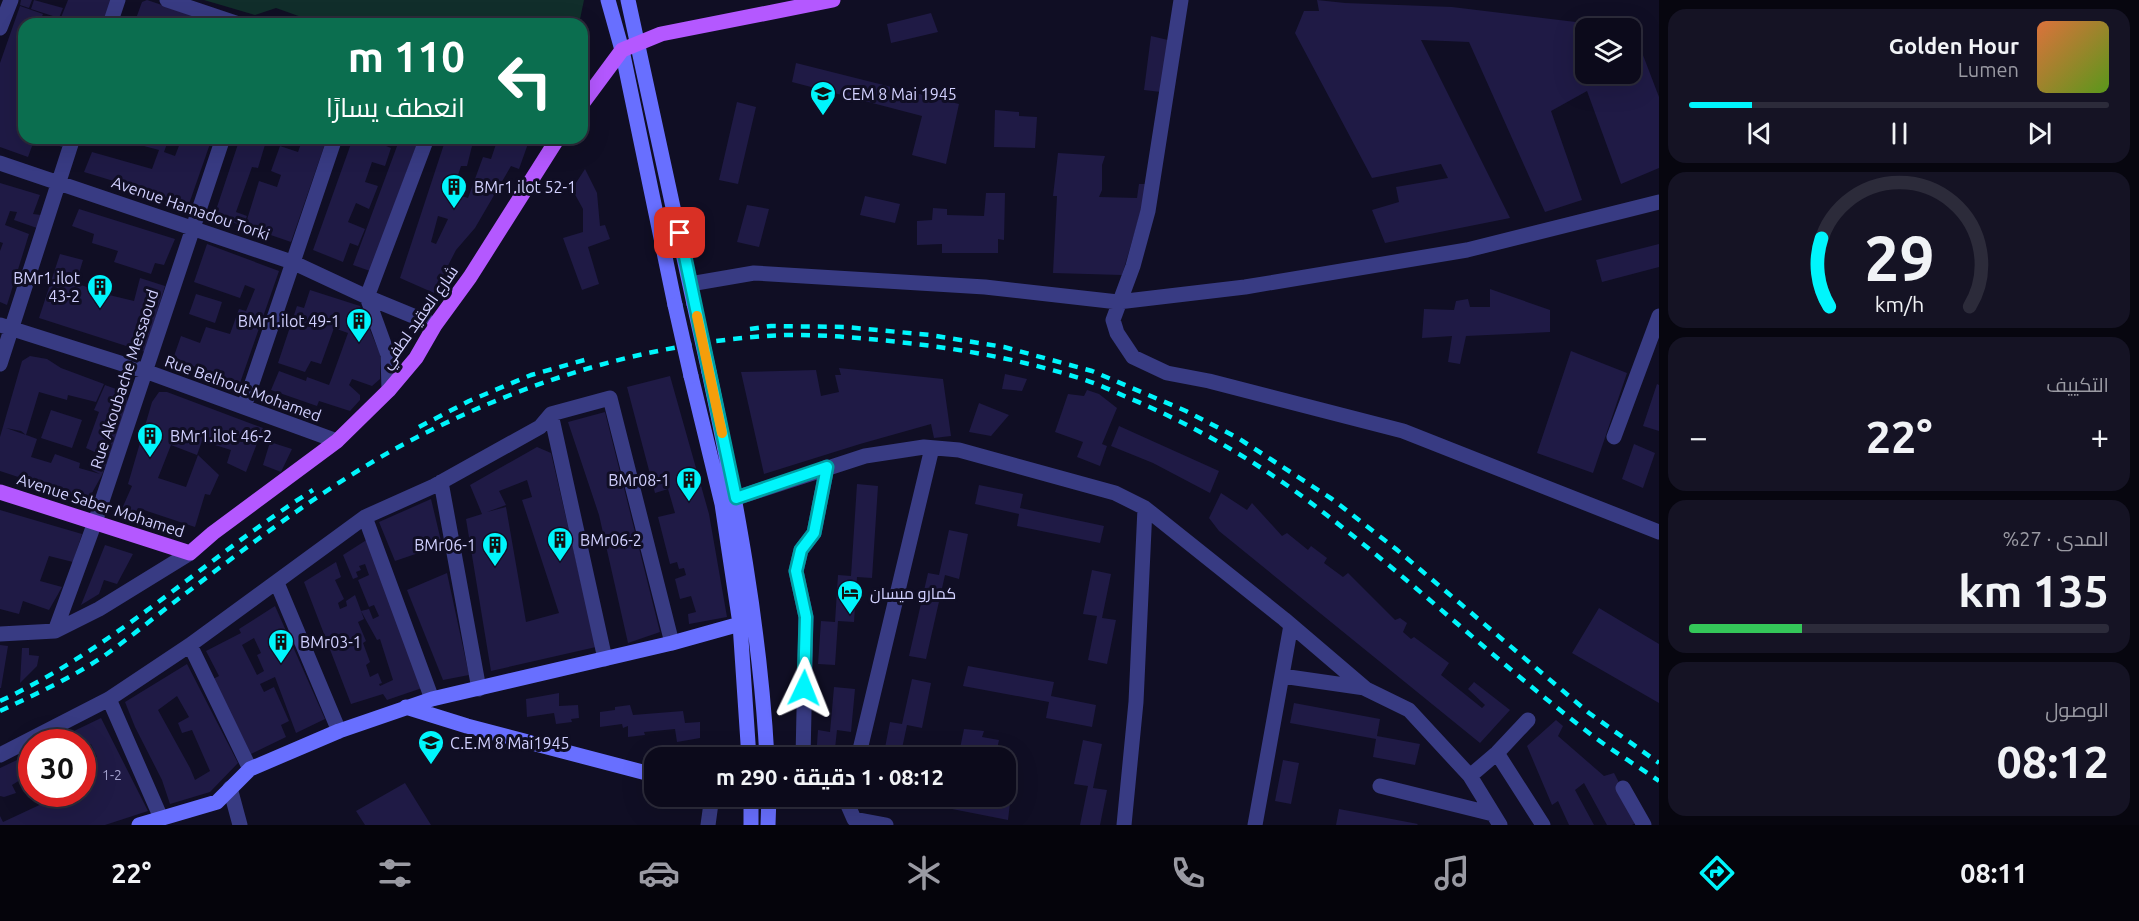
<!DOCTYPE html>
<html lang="ar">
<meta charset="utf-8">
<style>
:root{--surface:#0c0a1b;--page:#151324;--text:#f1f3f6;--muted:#9a9aa3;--line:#2c2b3a;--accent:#00f5fc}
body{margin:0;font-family:Ubuntu,Cairo,sans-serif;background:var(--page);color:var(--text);direction:rtl;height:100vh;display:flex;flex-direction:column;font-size:22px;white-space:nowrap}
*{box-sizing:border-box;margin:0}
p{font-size:20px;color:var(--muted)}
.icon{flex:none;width:33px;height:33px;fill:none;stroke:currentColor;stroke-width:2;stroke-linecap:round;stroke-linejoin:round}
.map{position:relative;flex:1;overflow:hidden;direction:ltr}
.details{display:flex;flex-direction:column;gap:9px;padding:9px;background:#07060f;width:480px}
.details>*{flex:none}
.banner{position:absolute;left:18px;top:18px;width:570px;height:126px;border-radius:18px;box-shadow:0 6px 24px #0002,0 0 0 2px var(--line);direction:rtl;background:#0b6e4f;color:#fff;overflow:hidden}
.tools{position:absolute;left:1575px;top:18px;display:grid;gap:12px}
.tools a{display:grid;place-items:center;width:66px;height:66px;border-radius:12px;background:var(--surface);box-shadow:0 6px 24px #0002,0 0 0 2px var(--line);font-size:30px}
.speed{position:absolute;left:18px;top:729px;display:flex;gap:12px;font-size:30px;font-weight:700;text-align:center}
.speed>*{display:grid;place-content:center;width:78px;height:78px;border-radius:50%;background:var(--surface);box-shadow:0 6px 24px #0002,0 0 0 2px var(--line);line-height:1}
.speed .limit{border:9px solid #d22;background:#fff;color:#111}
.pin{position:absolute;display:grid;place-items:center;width:51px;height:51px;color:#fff;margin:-26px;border-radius:12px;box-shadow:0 3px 9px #0006}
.me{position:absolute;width:66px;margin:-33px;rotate:2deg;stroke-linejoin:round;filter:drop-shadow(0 0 4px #0008)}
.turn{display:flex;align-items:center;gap:21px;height:126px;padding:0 24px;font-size:27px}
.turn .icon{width:78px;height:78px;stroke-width:2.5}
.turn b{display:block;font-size:42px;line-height:51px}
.big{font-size:45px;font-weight:700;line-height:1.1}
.details .widget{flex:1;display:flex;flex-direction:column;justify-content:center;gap:9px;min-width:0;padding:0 21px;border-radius:18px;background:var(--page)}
.details .dial{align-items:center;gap:0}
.dial svg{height:156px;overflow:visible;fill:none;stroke:var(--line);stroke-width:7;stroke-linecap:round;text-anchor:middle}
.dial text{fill:var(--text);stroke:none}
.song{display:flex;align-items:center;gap:18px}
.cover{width:72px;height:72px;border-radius:9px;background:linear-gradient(135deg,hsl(20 70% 55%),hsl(90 70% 35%))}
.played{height:6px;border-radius:3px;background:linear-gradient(90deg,var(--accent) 15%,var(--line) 15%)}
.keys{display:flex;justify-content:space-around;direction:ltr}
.heat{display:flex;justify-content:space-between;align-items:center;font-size:33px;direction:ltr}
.charge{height:9px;border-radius:4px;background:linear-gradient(90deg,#34c759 27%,var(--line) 0)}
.trip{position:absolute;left:644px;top:747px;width:372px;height:60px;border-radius:18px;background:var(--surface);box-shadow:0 6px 24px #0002,0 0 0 2px var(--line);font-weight:700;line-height:60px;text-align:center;direction:rtl}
.dock{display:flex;height:96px;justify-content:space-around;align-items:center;background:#05040b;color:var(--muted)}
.dock .icon{width:42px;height:42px}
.dock .current{color:var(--accent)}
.dock b{font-size:27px;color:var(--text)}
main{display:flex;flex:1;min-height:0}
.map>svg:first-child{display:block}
.green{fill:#112e2b}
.building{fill:#1f1a45;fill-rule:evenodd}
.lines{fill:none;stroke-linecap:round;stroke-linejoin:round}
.street{stroke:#383b83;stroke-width:15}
.secondary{stroke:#686fff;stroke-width:15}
.primary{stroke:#b458ff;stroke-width:15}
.rail{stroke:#00f5fc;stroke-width:4.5;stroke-dasharray:9 8;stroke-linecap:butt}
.secondary-bridge{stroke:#686fff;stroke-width:15}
.route-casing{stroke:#009fa4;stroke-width:15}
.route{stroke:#00f5fc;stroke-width:10}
.slow{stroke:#f59e0b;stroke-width:10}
.labels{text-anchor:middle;stroke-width:6;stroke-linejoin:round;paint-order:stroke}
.number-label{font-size:14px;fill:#a5a3d0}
.poi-label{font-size:16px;fill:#d2d1ff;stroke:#100e24;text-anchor:start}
.street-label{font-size:16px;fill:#d2d1ff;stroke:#100e24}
</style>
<main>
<section class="details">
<div class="widget">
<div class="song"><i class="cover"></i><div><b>Golden Hour</b><p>Lumen</p></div></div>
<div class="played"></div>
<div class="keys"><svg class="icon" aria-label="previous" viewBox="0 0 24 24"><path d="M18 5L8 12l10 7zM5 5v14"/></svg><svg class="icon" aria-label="pause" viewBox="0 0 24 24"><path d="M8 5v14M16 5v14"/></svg><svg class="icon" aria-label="next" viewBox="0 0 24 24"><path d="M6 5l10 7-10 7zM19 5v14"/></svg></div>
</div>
<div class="widget dial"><svg viewBox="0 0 100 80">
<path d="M14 69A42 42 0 1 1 86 69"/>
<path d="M14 69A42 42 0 0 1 10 34" stroke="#00f5fc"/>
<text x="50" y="56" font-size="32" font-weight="700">29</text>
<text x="50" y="72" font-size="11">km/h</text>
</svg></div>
<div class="widget"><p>التكييف</p>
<div class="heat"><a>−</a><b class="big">22°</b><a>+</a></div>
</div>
<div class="widget"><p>المدى · 27%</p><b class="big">135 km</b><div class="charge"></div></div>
<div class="widget"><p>الوصول</p><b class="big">08:12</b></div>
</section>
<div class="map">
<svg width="1659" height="825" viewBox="0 0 1659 825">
<rect width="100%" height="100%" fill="#100e24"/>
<path class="green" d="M204 0H584L579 24H321L276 8 255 15Z"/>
<path class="building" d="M21 0H32L29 8 20 5Z
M34 0 63 8 59 18 31 9Z
M68 0H111L103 24H72L60 20Z
M147 0 210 21 209 24H134L142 2Z
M1317 0 1345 3 1452 7 1617 27 1586 28V74H1630V29H1633L1659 97V168L1621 184 1587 91 1551 111 1582 200 1545 212 1469 42 1421 40 1510 218 1385 243 1372 210 1399 202 1396 187 1448 178 1441 164 1372 178 1295 33 1304 11H1319Z
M20 6 43 14 39 24H24V67L21 75 24 77V138H35L28 157 0 147V63Z
M931 13 938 32 891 43 887 24Z
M1151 36 1168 40 1161 92 1144 90Z
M796 63 959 104 946 164 912 155 922 116 792 82Z
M737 102 756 107 738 184 719 180Z
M995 110 1019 112V116L1037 117 1035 148 994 147Z
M38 138H65L62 147Z
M147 138H169L164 152 175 156 182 138H212L189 204 84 172 92 152 152 169 159 150 144 146Z
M240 138H267L258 168 252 167 236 212 247 216 243 226 214 216Z
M303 138H327L291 242 245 226 259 181 277 187 281 175 271 171 280 146 298 152Z
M353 138H381L379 143 391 148 385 166 372 162 365 182 378 186 369 209 356 203 348 222 365 229 358 246 350 243 343 262 313 250Z
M400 138H419L370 271 353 265Z
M446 138H474L467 166H461L452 193 468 198 483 157 491 159 498 138H530L519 169 511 166 475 228 456 250 434 293 400 278ZM438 216 448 219 436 244 431 242Z
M1058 153 1105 156 1102 165V190L1099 197 1137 198 1139 184H1149L1122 275 1053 273 1057 196H1053Z
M585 169 597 193 600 226 605 225 610 239 588 247 599 284 582 290 563 238 583 232V209L572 189Z
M0 183 40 195 33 214 41 215 37 228 14 220 17 212 10 211 5 225 29 234 7 305 0 302V251L3 243 0 242Z
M986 193H1005L1004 240 998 239V253H942V244L917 245V221L932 220 933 208 947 209V215L984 216Z
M865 196 900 204 895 223 860 215Z
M747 205 769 209 759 247 737 242Z
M79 209 175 239 164 265 155 263 151 274 114 262 118 251 92 243 94 234 72 226Z
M207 244 279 271 240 383 173 359 181 336 200 343 206 327 230 334 239 309 246 311 255 289 245 285 240 298 194 282Z
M1659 244V267L1602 282 1596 260Z
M60 254 83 260 76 283 105 294 134 301 140 278 165 286 145 352 39 318Z
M1490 289 1550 310V332L1466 336 1460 364 1448 362 1452 336 1422 338 1424 309 1454 310 1456 301 1468 299 1470 307H1490Z
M310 290 360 306 380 354V379L372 386 352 379 349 385 360 395V400L350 411 319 401 317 406 271 390 279 371 306 381 307 377 329 385 331 380 348 333 334 328 321 364 311 361 305 372 278 363 297 306 304 308Z
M196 294 222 302 215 323 189 314Z
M1571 351 1627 373 1593 473 1537 453Z
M30 356 47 359 61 368 104 384 96 402 68 395 67 400 39 392 26 435 21 431 6 428 29 436 37 439 31 457 51 463 55 454 80 463 79 468 100 474 92 470 99 454 86 448 99 412 94 410 105 385 124 392 127 398 128 407 102 475 88 500 0 471V437L22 361Z
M839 368 943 379 951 436 934 438 931 424 860 444 764 474 741 372 816 370 821 396 839 392 835 375H841Z
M1005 374 1027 379 1022 391 1002 389Z
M670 376 709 514 727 617 689 624 688 614 696 612 691 596 680 599 675 579 686 575 684 568 679 569 677 562 670 564 658 517 675 513 668 489 655 493 627 387Z
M1657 384 1659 385V431L1643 426Z
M1087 390 1099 394 1117 408 1102 444 1107 446 1100 466 1077 457 1083 442 1055 432 1068 394 1084 396Z
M159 392H167L263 428 246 472 227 463 231 450 202 441 197 455 171 445 158 478 186 487 198 455 219 475 210 495 205 494 195 527 138 508 134 515 121 511 132 486 128 484 152 402Z
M979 403 1009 415 991 436 969 432Z
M51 410 82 420 72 448 41 438Z
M605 412 660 632 628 643 599 515 568 422Z
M1119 426 1219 471 1210 493 1153 463 1111 446Z
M270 442 292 449 281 472 263 465Z
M1634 444 1655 453 1643 488 1622 479Z
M537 447 551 453 596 647 491 671 466 519 482 514 470 485ZM527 480 532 497 522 500 559 613 526 622 506 507 487 512 506 505 499 491Z
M857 484 878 486 872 578 857 577 854 622 838 621 835 665 818 664 821 621 835 622 838 575 851 576Z
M979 485 1023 494 1020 508 1104 526 1100 543 1017 526 1019 514 975 504Z
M1221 493 1247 510 1252 503 1282 536 1287 533 1308 550 1311 546 1327 558 1324 563 1343 577 1348 573 1395 620 1400 618 1407 623 1403 632 1411 639 1414 637 1449 663 1441 675 1482 708 1485 705 1468 689 1474 682 1510 710 1480 743 1219 531 1209 518Z
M431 499 442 545 395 561 379 522Z
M0 510 82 534 73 562 49 556 40 581 62 587 49 610 23 601 19 614 0 609Z
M949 530 968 534 959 579 945 575 926 659 909 656 928 573 939 575Z
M368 539 425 687 387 700 383 694 351 704 304 582 336 562 341 577 335 580 344 599 338 603 340 609 347 606 346 601 355 595 364 619 358 622 366 641 363 643 370 662 366 665 370 677 378 673 382 683 379 684 380 686 393 680 380 639 377 640 361 611 369 609 373 619 379 616 374 605 369 607 358 580 369 575 365 564 359 566 361 570 356 572 358 577 353 579 343 555Z
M105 545 133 554 117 584 104 580 99 594 81 605Z
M1092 570 1111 574 1102 618 1116 620 1107 664 1088 660 1097 616 1083 614Z
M447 573 469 675 443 680 407 590Z
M275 606 325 719 296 733 275 677 260 684 264 692 274 687 289 721 281 725 286 737 251 754 213 679 219 676 206 651 241 633 239 629ZM254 638 261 653 257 655 264 671 257 675 242 645Z
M1599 608 1659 644V703L1572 653Z
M0 645 8 646 1 688H0Z
M22 648H29V655L39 656 37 666 20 683Z
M187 664 238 763 210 792 170 804 162 780 135 727 125 702ZM177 696 189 717 178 723 182 733 192 730 210 771 195 780 190 768 158 710Z
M968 666 1054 682 1051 696 1096 705 1092 727 1046 718 1049 702 963 686Z
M912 679 931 683 922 728 907 725 900 758H883L890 722 902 724Z
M834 687 855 689 851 732 837 730 834 758H816L818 730 830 732Z
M559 693V706L578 705 579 718 571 719 572 722 556 724 554 713 527 717 526 699Z
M1294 703 1380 719 1377 736 1420 744 1415 765 1373 757 1376 739 1290 723Z
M630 705 633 715 683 711 685 723 700 722V738L677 742 675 729 644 732 645 735 628 737V726L623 728 622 724 600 727V712L615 710V707Z
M101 718 148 811 105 825H0V816L3 822 63 794H82V785L96 778 88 762 97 757 91 744 82 747V742H51Z
M1556 720 1563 726 1558 736 1604 776 1614 773 1639 821 1632 825H1607L1584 783 1575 790 1594 825H1569L1558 801 1552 805 1527 746Z
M964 729 984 731 982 737 999 740 995 758H958Z
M1083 740 1102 744 1093 788 1107 790 1100 825H1080L1088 786 1074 784Z
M32 753V789L25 777 12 785 16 793 4 797 0 796V768Z
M1283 760 1299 763 1291 804 1275 801Z
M405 783 431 825H365L356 811Z
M874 796H892L889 808 872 805Z
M949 796H988V799L1010 803 1008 820 947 808Z
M1339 809 1418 824 1417 825H1336Z"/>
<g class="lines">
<path class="street" d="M167 0 239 24
M1181 0 1148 211 1133 266 1113 320 1117 333 1133 357 1167 373 1209 381 1403 431 1659 532
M110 24 118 0
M0 28 11 0
M0 163 292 262 367 297 435 325
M690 284 754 273 985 287 1118 302 1245 287 1467 250 1659 202
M0 325 145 371 337 441
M0 364 73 138
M389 390 388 355 367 297 427 138
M244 407 335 138
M551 414 605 659
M1614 437 1659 316
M441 482 479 689
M723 504 736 498 865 456 924 447 959 450 1115 493 1145 508 1284 619 1366 689 1409 710 1470 776 1500 825
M365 517 432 699
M277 583 339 731
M55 631 95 522 223 138
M0 634 55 631 99 609 190 553
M190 645 250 769
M1282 676 1365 688
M109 699 161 818
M1497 753 1543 825
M0 755 109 699 190 645 365 517 434 486 540 427 551 414 610 398 672 643
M803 758 806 617 796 571 801 550 814 533 827 467
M858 758 932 448
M1470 776 1497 753 1528 720
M1380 786 1493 814
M230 788 240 825
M1623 788 1644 825
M828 796 847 803
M849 796 847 803 854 819 886 825
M708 825 712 796
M1124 825 1136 702 1145 508
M1255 825 1291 625"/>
<path class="secondary" d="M608 0 622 50 675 305
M628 0 694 304
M709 372C736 500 760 626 767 758
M691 376 722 504 740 624 749 758
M406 707 467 726 654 775
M139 825 217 802 250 769 339 731 432 699 672 643 740 624
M751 825V796
M768 825 769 796"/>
<path class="primary" d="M582 104 622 50 661 34 833 0
M0 492 190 553 213 533 337 441 389 390 416 358 435 325 470 277 558 138"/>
<path class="rail" d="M750 329 771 326 846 327 930 335 1004 347 1092 371 1186 411 1238 438 1332 499 1396 549 1589 713 1659 763
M419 427 469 401 531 375 588 359
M0 701C115 648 207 557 313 490
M0 711C34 695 69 679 101 658 127 640 152 619 177 600 248 546 326 486 404 444 517 384 639 345 766 336 807 333 849 337 890 341 956 348 1022 359 1085 380 1100 385 1115 392 1129 398 1188 423 1242 453 1295 491 1397 566 1488 655 1589 733 1611 750 1636 765 1659 781"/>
<path class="secondary-bridge" d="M694 304 709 372
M675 305 691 376"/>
</g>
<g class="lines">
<defs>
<path id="route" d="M680 233 736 498 827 467 814 533 801 550 796 571 806 617 804 688"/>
</defs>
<use href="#route" class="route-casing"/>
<use href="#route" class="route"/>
<path class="slow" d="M697 316 722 433"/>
</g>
<defs>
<symbol id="school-pin" viewBox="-11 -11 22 30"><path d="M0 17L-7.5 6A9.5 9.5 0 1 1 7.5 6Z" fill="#00f5fc" stroke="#100e24"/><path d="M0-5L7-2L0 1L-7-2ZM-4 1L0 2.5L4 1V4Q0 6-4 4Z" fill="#111"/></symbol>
<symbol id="building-pin" viewBox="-11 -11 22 30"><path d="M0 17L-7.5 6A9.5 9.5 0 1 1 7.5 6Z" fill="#00f5fc" stroke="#100e24"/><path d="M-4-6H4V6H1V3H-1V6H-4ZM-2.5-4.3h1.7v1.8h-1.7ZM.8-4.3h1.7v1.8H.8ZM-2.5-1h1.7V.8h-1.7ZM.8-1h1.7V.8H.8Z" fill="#111"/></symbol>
<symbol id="hotel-pin" viewBox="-11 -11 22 30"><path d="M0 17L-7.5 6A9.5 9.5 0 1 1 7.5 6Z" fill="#00f5fc" stroke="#100e24"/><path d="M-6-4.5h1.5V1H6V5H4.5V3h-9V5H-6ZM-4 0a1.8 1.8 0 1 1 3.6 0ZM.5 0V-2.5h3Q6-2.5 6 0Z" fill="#111"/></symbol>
</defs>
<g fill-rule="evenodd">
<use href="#school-pin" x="808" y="79" width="30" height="40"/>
<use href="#building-pin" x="439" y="172" width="30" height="40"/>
<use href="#building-pin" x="85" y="272" width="30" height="40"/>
<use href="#building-pin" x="344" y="306" width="30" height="40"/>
<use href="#building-pin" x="135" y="421" width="30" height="40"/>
<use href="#building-pin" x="674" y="465" width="30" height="40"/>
<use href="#building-pin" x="545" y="525" width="30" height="40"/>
<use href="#building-pin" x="480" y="530" width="30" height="40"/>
<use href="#hotel-pin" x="835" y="578" width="30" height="40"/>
<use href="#building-pin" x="266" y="627" width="30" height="40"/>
<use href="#school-pin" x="416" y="728" width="30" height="40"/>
</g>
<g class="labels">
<g class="number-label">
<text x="112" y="780">1-2</text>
</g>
<g class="poi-label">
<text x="842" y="100">CEM 8 Mai 1945</text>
<text x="474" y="193">BMr1.ilot 52-1</text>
<text x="80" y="284" text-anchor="end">BMr1.ilot<tspan x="80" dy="18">43-2</tspan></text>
<text x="340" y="327" text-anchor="end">BMr1.ilot 49-1</text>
<text x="170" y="442">BMr1.ilot 46-2</text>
<text x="670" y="486" text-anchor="end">BMr08-1</text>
<text x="580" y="546">BMr06-2</text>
<text x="476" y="551" text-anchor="end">BMr06-1</text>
<text x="870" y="599">كمارو ميسان</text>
<text x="300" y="648">BMr03-1</text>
<text x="450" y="749">C.E.M 8 Mai1945</text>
</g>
<g class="street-label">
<text transform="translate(191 208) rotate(19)" y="6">Avenue Hamadou Torki</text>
<text transform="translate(419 317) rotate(-55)" y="6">شارع العقيد لطفي</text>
<text transform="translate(124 379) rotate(-72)" y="6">Rue Akoubache Messaoud</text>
<text transform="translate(243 388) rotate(20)" y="6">Rue Belhout Mohamed</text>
<text transform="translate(101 505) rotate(18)" y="6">Avenue Saber Mohamed</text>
</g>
</g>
</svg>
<div class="tools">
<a><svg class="icon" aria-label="layers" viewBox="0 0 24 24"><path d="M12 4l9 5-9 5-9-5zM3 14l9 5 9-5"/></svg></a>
</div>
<div class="speed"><div class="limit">30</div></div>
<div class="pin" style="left:680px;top:233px;background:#d93025"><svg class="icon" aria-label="arrive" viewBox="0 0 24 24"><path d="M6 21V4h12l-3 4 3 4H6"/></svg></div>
<svg class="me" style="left:804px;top:688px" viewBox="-20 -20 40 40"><path d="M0-17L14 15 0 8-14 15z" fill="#00f5fc" stroke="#fff" stroke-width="4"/></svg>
<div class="trip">08:12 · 1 دقيقة · 290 m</div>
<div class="banner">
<div class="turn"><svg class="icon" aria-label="left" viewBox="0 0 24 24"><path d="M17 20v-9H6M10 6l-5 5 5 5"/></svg><div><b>110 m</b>انعطف يسارًا</div></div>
</div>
</div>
</main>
<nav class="dock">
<b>08:11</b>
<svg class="icon current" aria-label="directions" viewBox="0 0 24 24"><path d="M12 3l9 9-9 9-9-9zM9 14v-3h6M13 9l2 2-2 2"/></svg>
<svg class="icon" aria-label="music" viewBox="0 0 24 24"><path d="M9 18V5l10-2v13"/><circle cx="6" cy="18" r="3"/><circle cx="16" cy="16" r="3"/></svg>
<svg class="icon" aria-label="phone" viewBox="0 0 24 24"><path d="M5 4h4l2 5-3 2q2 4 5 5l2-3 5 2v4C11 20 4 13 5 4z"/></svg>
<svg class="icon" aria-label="climate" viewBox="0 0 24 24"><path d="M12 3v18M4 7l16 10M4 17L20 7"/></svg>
<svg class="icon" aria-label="car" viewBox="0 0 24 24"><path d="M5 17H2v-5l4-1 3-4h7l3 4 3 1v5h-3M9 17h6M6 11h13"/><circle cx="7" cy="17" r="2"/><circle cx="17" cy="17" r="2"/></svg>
<svg class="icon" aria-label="filters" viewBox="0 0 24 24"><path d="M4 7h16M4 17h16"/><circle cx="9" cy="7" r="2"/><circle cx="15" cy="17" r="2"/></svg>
<b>22°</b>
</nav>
